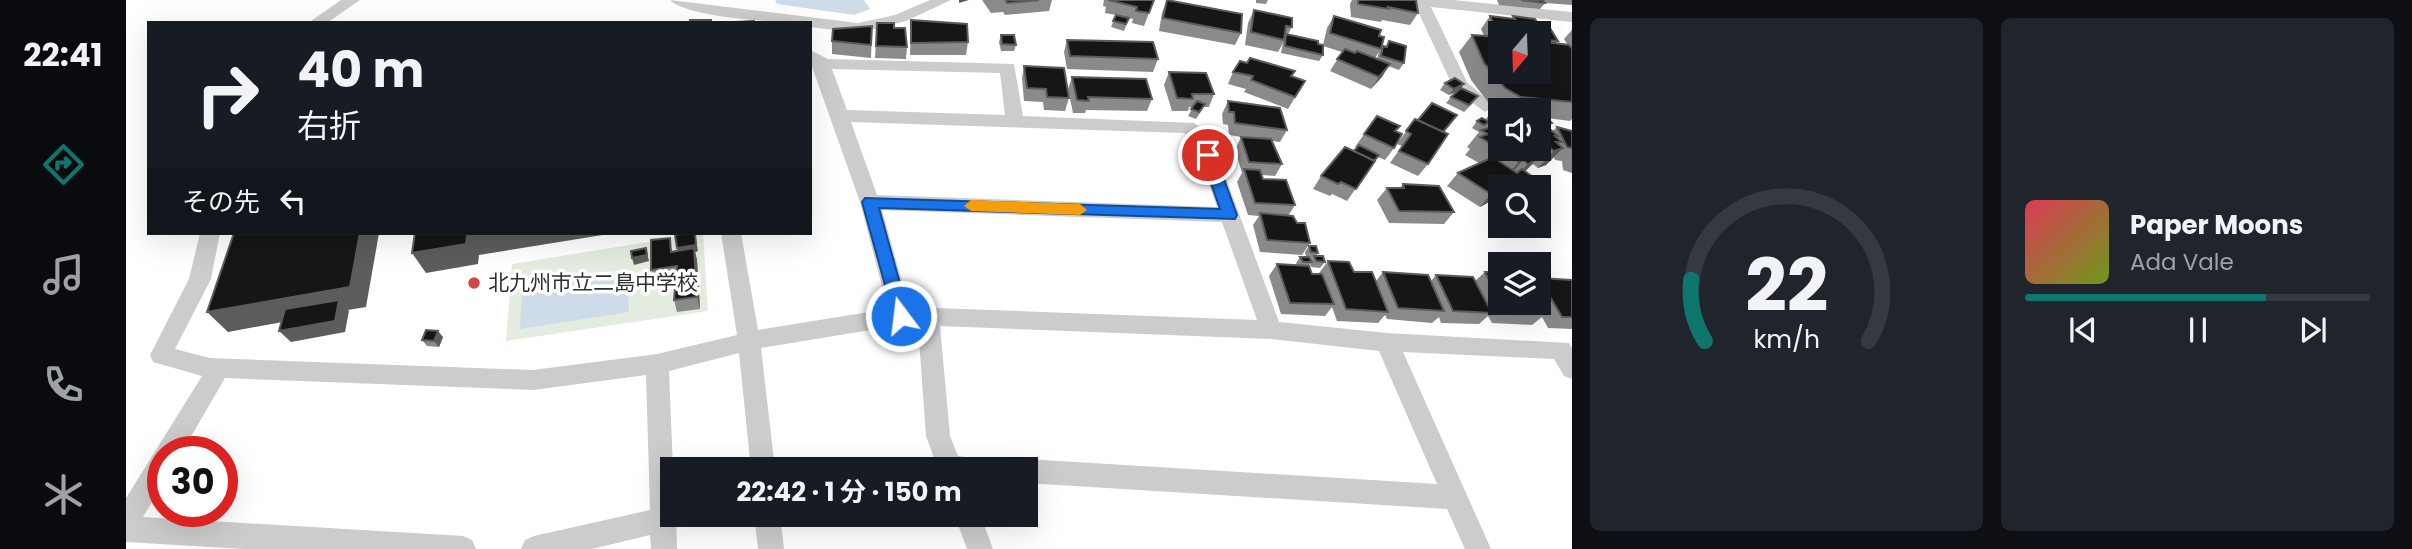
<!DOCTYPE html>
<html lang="ja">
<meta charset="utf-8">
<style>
:root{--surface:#171b24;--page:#20242c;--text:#f1f3f6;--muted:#9ea1a6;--line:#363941;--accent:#0f766e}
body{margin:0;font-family:Poppins,"Noto Sans JP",sans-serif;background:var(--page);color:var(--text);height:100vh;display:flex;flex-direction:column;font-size:26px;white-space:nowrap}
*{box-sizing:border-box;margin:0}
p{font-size:23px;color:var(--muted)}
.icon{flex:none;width:38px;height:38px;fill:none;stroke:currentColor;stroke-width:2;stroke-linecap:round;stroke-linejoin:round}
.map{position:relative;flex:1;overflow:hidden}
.panel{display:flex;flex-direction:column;gap:18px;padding:18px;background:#0d0f14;width:840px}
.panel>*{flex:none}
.top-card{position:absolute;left:21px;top:21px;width:665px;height:214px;border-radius:0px;box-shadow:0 7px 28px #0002;background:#171b24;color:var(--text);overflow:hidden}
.needle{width:46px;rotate:199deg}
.controls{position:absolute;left:1362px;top:21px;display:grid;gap:14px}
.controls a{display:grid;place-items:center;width:63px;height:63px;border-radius:0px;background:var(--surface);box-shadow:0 7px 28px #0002;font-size:35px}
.speed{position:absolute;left:21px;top:436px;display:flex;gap:14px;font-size:35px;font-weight:700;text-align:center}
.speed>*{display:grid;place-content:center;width:91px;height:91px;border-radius:50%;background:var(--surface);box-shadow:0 7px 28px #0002;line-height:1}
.speed .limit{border:10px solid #d22;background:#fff;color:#111}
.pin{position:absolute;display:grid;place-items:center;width:60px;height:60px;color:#fff;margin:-30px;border:4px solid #fff;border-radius:50%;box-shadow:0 2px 7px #0007}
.me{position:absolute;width:77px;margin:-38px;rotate:345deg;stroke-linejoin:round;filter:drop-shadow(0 0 5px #0008)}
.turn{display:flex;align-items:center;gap:24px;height:147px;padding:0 35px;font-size:32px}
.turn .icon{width:91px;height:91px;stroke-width:2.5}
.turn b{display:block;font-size:49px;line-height:60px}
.then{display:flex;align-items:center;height:66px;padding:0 35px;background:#0003;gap:14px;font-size:26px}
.panel .card{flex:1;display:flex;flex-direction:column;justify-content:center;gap:10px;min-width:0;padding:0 24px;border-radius:10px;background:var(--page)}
.panel .dial{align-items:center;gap:0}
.dial svg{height:182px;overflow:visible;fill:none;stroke:var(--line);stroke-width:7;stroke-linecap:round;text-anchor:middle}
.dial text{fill:var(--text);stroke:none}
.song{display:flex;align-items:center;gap:21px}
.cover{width:84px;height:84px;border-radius:10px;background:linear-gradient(135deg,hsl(350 70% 55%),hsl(80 70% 35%))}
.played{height:7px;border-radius:4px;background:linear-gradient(90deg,var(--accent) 70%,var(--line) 70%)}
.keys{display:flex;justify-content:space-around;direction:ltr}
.panel .tiles{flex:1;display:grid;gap:18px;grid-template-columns:repeat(2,1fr)}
.trip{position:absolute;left:534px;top:457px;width:378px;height:70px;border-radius:0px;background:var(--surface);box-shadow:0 7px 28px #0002;font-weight:700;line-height:70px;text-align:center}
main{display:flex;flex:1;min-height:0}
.menu{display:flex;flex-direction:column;width:126px;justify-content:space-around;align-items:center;background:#090b0e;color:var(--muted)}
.menu .icon{width:49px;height:49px}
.menu .selected{color:var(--accent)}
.menu b{font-size:32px;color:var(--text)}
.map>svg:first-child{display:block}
.green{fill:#e4ebdf}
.water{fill:#cddce8}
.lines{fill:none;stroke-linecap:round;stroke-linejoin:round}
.street{fill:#ccc;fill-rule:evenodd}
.wall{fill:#8a8a8a;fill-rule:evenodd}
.shaded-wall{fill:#5c5c5c}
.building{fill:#161616;stroke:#5c5c5c;stroke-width:2}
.route{fill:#1a73e8;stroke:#114b97;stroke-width:2}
.slow{fill:#f59e0b}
.poi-dot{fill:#d14647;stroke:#fff;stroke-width:2.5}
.labels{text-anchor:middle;stroke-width:7;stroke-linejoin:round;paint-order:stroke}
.poi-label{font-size:21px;fill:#2f2f2f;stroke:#fff;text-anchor:start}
</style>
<main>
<nav class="menu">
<b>22:41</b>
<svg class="icon selected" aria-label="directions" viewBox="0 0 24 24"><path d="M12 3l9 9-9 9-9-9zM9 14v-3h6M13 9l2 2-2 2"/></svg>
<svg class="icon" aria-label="music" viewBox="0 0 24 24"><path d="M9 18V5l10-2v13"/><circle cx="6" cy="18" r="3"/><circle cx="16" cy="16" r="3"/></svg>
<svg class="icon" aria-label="phone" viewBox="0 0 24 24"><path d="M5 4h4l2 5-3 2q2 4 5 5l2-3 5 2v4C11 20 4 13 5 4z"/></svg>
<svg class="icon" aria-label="climate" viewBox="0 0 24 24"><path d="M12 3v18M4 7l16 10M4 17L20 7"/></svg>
</nav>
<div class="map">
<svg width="1446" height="549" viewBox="0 0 1446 549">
<rect width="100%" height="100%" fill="#fff"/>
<path class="green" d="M577 233 582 311 380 341 386 264Z"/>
<path class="water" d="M649 0H738L744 9 728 15 651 4Z
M501 272 503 312 394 329 396 288Z"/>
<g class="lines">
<path class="street" d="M215 0H234L201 23H182Z
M544 0 732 23 769 15 804 0H825L780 21 732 33 684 27V23C657 23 561 18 544 0Z
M1274 0H1327L1446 12V22L1305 7 1341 82 1368 106 1359 112 1328 89 1289 5Z
M684 50 702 59 888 64 897 116 1068 123 1084 135 1153 322 1261 333 1443 343 1446 348V379L1438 376 1428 359 1277 352 1365 549H1339L1321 509 900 483V469H888L891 463 900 459 1311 484 1253 351 1145 339 814 326 824 436 832 456 868 461 871 469H812L800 436 792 326 775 325 635 348 649 469H625L613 353 543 371 547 469 546 514H550L551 549H525L524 535 466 549H395L399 540 408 536 524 510 520 375 407 390 99 378 56 452H37V484L17 517 337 536 346 540 350 549H117L0 542V498L76 376 27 362 24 355 63 279 74 233H94L85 279 49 349 84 358 407 370 531 354 611 335 595 233H615L632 330 762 309 734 202 684 61ZM706 69 874 73 879 115 721 110ZM725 122 1058 133 1067 138 1091 207 751 195ZM756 210 1096 222 1131 320 783 307Z
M628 514H654L658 549H632Z
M828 514H854L867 549H841Z"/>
</g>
<path class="wall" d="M856 0H926L923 11 879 15 877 12 865 13Z
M978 0H1028L1018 26 1006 23 1007 19 1003 18 998 31 985 27 990 15 979 13 980 7 977 6Z
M1041 0 1115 33 1109 45 1033 31 1036 13Z
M1130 0H1142L1140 4 1130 3Z
M1226 0H1290L1292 13 1284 25 1256 20 1255 22 1225 17 1224 4Z
M1371 0H1446V5L1419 3 1414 9 1373 5Z
M1128 10 1166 27 1162 34 1197 45 1201 28 1208 16 1253 36 1255 49 1249 58 1251 59 1253 52 1257 46H1260L1263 41 1278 63 1273 70 1262 66 1245 89 1204 71 1216 52 1197 46V55L1193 61 1155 53 1157 43 1152 52 1119 45 1122 23Z
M1364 16 1386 19 1387 16 1432 41 1430 43 1441 44 1438 39 1446 30V119L1444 121 1421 118 1422 127 1427 131 1431 127 1446 131V173L1437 170 1436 161 1429 160 1428 157 1420 165 1412 168 1407 164 1399 171 1404 187H1374V196L1354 207 1321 186 1332 173 1353 163 1339 155 1344 149 1341 147 1353 132 1346 128 1351 121 1359 120 1369 108 1365 106 1345 80 1333 52 1346 35 1358 36 1355 29ZM1374 33H1412V72H1374ZM1374 110H1412V149H1374Z
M785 20 842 42 840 55H784Z
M751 23 768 28 781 47 780 59 749 58Z
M746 26 745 58 706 54V41Z
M875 35 890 45 888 51H875L873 42Z
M941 40 1032 59 1027 72 941 69 938 52Z
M898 66 943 98 939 111 918 110 917 102 898 101 896 78Z
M1043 72 1088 94 1083 107H1078L1070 119 1062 116 1067 107H1063L1062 111H1046L1038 85Z
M1107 72 1166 77 1179 81 1162 109 1118 92 1120 89 1102 84Z
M946 77 1026 99 1021 111 960 110 959 113H947L942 89Z
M1319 83 1334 89 1347 103 1338 112 1320 103 1325 97 1332 91 1323 95 1314 90Z
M1102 101 1161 130 1154 142 1146 141 1156 164 1149 176 1136 175 1137 179 1169 205 1162 216 1171 223 1184 243 1176 255 1134 252 1127 225 1133 216 1122 215 1111 182 1116 173 1109 150 1115 137 1121 138 1103 135 1102 125 1097 124 1096 114Z
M1251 116 1274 126 1270 131 1268 148 1259 160 1252 157 1221 201 1206 194 1204 196 1187 189 1195 176 1228 151 1231 147H1229Z
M1289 119 1317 132 1302 164 1292 176 1264 163 1276 146 1271 144Z
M1277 184 1328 212 1318 224 1263 223 1251 200 1261 188H1274Z
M1183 246 1192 253 1190 256 1199 262 1194 268 1185 267 1184 264 1183 266 1186 274H1194L1193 273 1202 261 1250 281 1257 272 1305 281 1310 275 1349 281 1359 272 1412 303 1413 278 1446 280V329L1422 328 1416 317 1406 325 1366 323 1362 316 1353 324 1315 323 1313 317 1306 323 1261 319 1259 315 1252 323 1211 321 1206 307 1199 316 1155 314 1143 276 1151 264 1171 265 1170 263 1174 257H1180L1179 252Z
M547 251H572L569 252 571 260 574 309 551 312 548 300 550 279 529 282 525 270Z
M317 337 313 347 301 346 296 340Z"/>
<path class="shaded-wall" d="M833 0H843L833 3Z
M1264 64 1256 77 1245 89 1253 77Z
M1338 84 1333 90 1323 95 1328 89Z
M1429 136H1432L1393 178 1386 181 1402 164V155Z
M1437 148 1420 165 1412 168 1428 151Z
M1397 160 1382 177 1377 179 1393 162Z
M1411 180 1404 187H1398Z
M1374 190V196L1354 207 1365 194Z
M234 233H253L240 307 222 310 223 311 219 332 165 342 153 331 211 312 102 332 81 312Z
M352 233H489L353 255 352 264 300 273 286 253 341 235Z
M569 233 572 251 569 252 571 260 574 309 571 297 551 248Z
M520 248 523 261 508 265 506 258Z
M312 331 317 337 313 347 308 341Z"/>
<path class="building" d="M880 0H913L881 3Z
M982 0H1028L1023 13 1010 11 1011 7Z
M1041 0 1116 14 1115 33 1037 18Z
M1232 0H1290L1292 13 1262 7 1263 9 1232 4Z
M1395 0H1417L1419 3Z
M1128 10 1166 18V27L1160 26 1158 40 1125 32Z
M990 15 1003 18 1000 24 987 21Z
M1208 16 1255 30 1253 36 1258 37 1255 49 1204 33Z
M1364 16 1389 19 1387 16 1409 19 1412 24 1422 25 1432 41 1412 39V33H1374L1373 35Z
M564 20H585V23H565Z
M785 20 841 24 842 42 785 43Z
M628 21 629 23H589Z
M751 23H768V28H779L781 47 750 46Z
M746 26 745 45 706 41 707 29Z
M1160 34 1192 41V44L1197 45V55L1159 46Z
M875 35H888L890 45 876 44Z
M1346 35 1374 37V72H1412V41L1443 45 1446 49V102L1395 97 1379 88 1358 63Z
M941 40 1027 42 1032 59 944 56Z
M1263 41 1280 46 1278 63 1255 56 1257 46 1261 47Z
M1219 49 1229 53 1231 51 1264 64 1253 77 1211 59Z
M1124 58 1169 71 1165 76 1179 81 1169 97 1125 80 1127 76 1107 72 1114 61 1121 63Z
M898 66 938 68 943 98 921 97 920 89 901 88Z
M1043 72 1080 73 1088 94H1066L1067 99 1051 98Z
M946 77 1020 79 1026 99 962 97 963 101 951 100Z
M1329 78 1338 84 1328 89 1319 83Z
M1335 88 1352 96 1343 105 1325 97Z
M1071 101 1079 104 1073 112 1065 109Z
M1102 101 1154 108 1161 130 1109 123 1108 112H1103Z
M1384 102 1393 108 1400 106 1405 110H1375L1371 106Z
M1306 103 1331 115 1317 132 1292 120Z
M1416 114 1426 123 1419 125 1432 136H1429L1436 142H1430L1437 148 1428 151 1423 147 1402 155 1409 160 1402 164 1397 160 1393 162 1354 137 1362 134 1355 130 1374 125V149H1412V115Z
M1251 116 1274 126 1269 131 1276 134 1268 148 1238 134Z
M1356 118 1363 122 1358 125 1351 121Z
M1289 119 1322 134 1302 164 1273 151 1285 134 1280 131Z
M1431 127 1446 131V148L1441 147Z
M1115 137 1145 139 1156 164 1123 162Z
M1233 145 1253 155 1248 161 1228 151Z
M1219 147 1249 161 1230 189 1215 182 1212 184 1195 176Z
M1367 157 1391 173 1396 169 1411 180 1398 187H1396L1388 182 1378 187H1374V190L1365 194 1332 173Z
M1118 169 1134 170 1137 179 1160 180 1169 205 1129 203Z
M1277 184 1313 186 1328 212 1273 211 1261 188H1278Z
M1134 213 1167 216 1171 223H1179L1184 243 1141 240Z
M108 233H234L224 287 81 312Z
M289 233H352L341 235 340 244 286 253Z
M560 233H569L570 245 551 248 549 235Z
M544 238 545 252 568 248 571 297 548 300 551 266 525 270V240Z
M1183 246H1190L1192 253 1185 252Z
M520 248 521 255 506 258 505 251Z
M1188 256H1197L1199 262 1190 261Z
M1174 257H1183L1186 262H1177Z
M1202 261 1223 262 1228 272H1246L1262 312 1220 309Z
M1151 264 1183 266 1186 274H1196L1208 304 1164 303Z
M1257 272 1302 275 1318 311 1272 308Z
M1359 272H1368L1374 280V302Z
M1310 275 1347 277 1366 313 1327 311Z
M1413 278 1446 280V317H1436Z
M1412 299 1420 314 1379 311 1374 303H1412Z
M213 300 209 321 153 331 159 309Z
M300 330 312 331 308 341 296 340Z"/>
<path class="route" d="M1082 150 1089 155 1111 215 1109 219 753 208 783 316 780 321H769L736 202 739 198 1094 209 1075 155Z"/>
<path class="slow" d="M845 200 954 204 961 210 954 215 845 211 838 206Z"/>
<circle class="poi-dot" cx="348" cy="283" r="7"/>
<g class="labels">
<g class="poi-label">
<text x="362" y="290">北九州市立二島中学校</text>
</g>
</g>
</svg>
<div class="controls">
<a><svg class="needle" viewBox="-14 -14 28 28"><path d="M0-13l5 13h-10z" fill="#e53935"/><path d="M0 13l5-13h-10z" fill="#9ea1a6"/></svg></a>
<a><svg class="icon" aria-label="sound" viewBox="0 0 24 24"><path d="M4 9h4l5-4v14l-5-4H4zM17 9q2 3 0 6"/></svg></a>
<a><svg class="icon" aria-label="search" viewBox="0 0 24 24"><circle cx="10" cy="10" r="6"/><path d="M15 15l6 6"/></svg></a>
<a><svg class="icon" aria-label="layers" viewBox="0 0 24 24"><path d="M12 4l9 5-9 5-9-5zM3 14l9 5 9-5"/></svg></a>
</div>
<div class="speed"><div class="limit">30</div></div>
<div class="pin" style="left:1082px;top:155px;background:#d93025"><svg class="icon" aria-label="arrive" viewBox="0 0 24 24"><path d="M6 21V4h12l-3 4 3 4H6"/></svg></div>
<svg class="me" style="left:775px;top:316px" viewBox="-20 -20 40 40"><circle r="17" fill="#1a73e8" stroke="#fff" stroke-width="3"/><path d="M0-11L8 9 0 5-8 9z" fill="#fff"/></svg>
<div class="trip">22:42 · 1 分 · 150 m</div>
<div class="top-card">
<div class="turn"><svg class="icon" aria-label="right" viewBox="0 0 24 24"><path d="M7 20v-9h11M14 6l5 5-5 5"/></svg><div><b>40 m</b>右折</div></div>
<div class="then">その先<svg class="icon" aria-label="left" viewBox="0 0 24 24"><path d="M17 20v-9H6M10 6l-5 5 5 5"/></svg></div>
</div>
</div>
<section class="panel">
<div class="tiles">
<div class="card dial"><svg viewBox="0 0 100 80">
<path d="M14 69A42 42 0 1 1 86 69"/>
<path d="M14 69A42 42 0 0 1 8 42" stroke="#0f766e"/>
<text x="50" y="56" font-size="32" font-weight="700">22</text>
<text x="50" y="72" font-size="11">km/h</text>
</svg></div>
<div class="card">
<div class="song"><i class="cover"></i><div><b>Paper Moons</b><p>Ada Vale</p></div></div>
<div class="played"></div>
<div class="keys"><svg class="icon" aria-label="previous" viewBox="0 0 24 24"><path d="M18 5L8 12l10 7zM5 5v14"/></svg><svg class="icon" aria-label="pause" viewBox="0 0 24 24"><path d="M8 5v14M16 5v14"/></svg><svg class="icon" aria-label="next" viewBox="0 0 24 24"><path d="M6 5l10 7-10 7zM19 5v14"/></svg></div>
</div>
</div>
</section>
</main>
